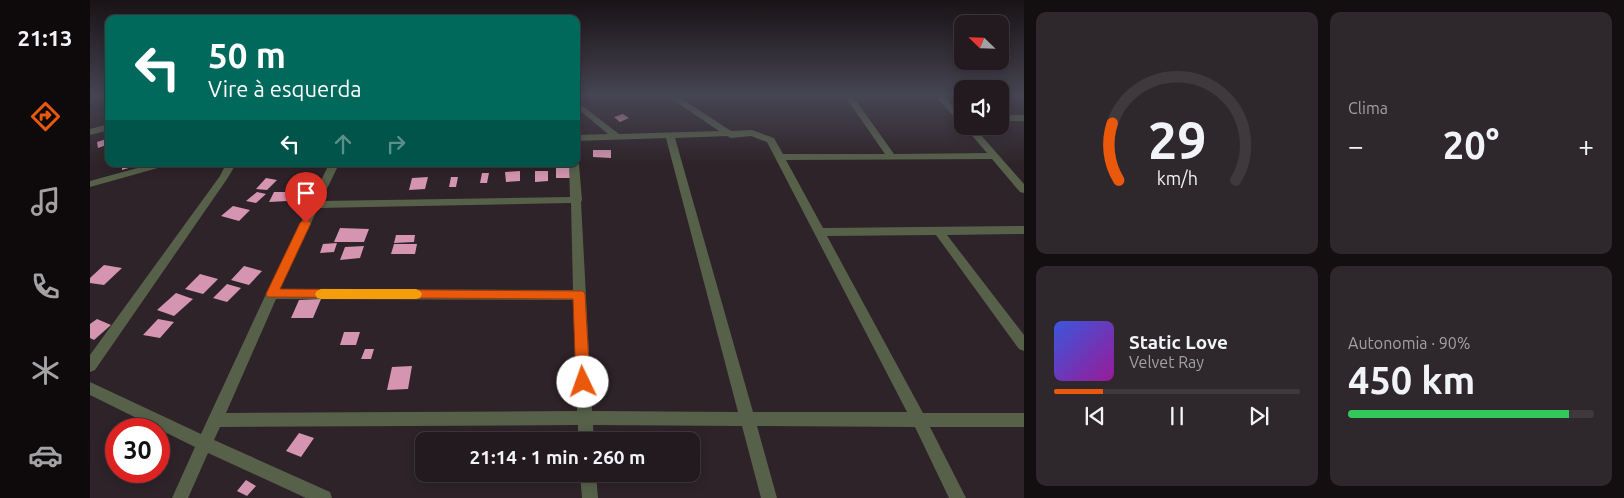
<!DOCTYPE html>
<html lang="pt">
<meta charset="utf-8">
<style>
:root{--surface:#221a1e;--page:#2e272b;--text:#f1f3f6;--muted:#a2a1a4;--line:#3f383c;--accent:#ea580c}
body{margin:0;font-family:Ubuntu,sans-serif;background:var(--page);color:var(--text);height:100vh;display:flex;flex-direction:column;font-size:19px;white-space:nowrap}
*{box-sizing:border-box;margin:0}
p{font-size:16px;color:var(--muted)}
.icon{flex:none;width:28px;height:28px;fill:none;stroke:currentColor;stroke-width:2;stroke-linecap:round;stroke-linejoin:round}
.map{position:relative;flex:1;overflow:hidden}
.drawer{display:flex;flex-direction:column;gap:12px;padding:12px;background:#130e10;width:600px}
.drawer>*{flex:none}
.top-card{position:absolute;left:15px;top:15px;width:475px;height:152px;border-radius:10px;box-shadow:0 2px 12px #0003,0 0 0 1px var(--line);background:#00695c;color:#fff;overflow:hidden}
.needle{width:32px;rotate:293deg}
.buttons{position:absolute;left:864px;top:15px;display:grid;gap:10px}
.buttons a{display:grid;place-items:center;width:55px;height:55px;border-radius:10px;background:var(--surface);box-shadow:0 2px 12px #0003,0 0 0 1px var(--line);font-size:25px}
.speed{position:absolute;left:15px;top:418px;display:flex;gap:10px;font-size:25px;font-weight:700;text-align:center}
.speed>*{display:grid;place-content:center;width:65px;height:65px;border-radius:50%;background:var(--surface);box-shadow:0 2px 12px #0003,0 0 0 1px var(--line);line-height:1}
.speed .limit{border:8px solid #d22;background:#fff;color:#111}
.pin{position:absolute;display:grid;place-items:center;width:42px;height:42px;color:#fff;margin:-51px -21px;border-radius:50% 50% 50% 0;rotate:-45deg;box-shadow:0 0 5px #0007}
.pin .icon{rotate:45deg}
.me{position:absolute;width:55px;margin:-28px;rotate:357deg;stroke-linejoin:round;filter:drop-shadow(0 0 4px #0008)}
.turn{display:flex;align-items:center;gap:18px;height:105px;padding:0 20px;font-size:22px}
.turn .icon{width:65px;height:65px;stroke-width:2.5}
.turn b{display:block;font-size:35px;line-height:42px}
.lanes{display:flex;align-items:center;height:48px;padding:0 20px;background:#0003;justify-content:center;gap:25px;direction:ltr}
.lanes .off{opacity:.35}
.big{font-size:38px;font-weight:600;line-height:1.1}
.drawer .widget{flex:1;display:flex;flex-direction:column;justify-content:center;gap:8px;min-width:0;padding:0 18px;border-radius:10px;background:var(--page)}
.drawer .dial{align-items:center;gap:0}
.dial svg{height:130px;overflow:visible;fill:none;stroke:var(--line);stroke-width:7;stroke-linecap:round;text-anchor:middle}
.dial text{fill:var(--text);stroke:none}
.song{display:flex;align-items:center;gap:15px}
.cover{width:60px;height:60px;border-radius:8px;background:linear-gradient(135deg,hsl(230 70% 55%),hsl(300 70% 35%))}
.played{height:5px;border-radius:2px;background:linear-gradient(90deg,var(--accent) 20%,var(--line) 20%)}
.keys{display:flex;justify-content:space-around;direction:ltr}
.heat{display:flex;justify-content:space-between;align-items:center;font-size:28px;direction:ltr}
.charge{height:8px;border-radius:4px;background:linear-gradient(90deg,#34c759 90%,var(--line) 0)}
.drawer .tiles{flex:1;display:grid;gap:12px;grid-template-columns:repeat(2,1fr)}
.trip{position:absolute;left:325px;top:432px;width:285px;height:50px;border-radius:10px;background:var(--surface);box-shadow:0 2px 12px #0003,0 0 0 1px var(--line);font-weight:600;line-height:50px;text-align:center}
main{display:flex;flex:1;min-height:0}
.tab-bar{display:flex;flex-direction:column;width:90px;justify-content:space-around;align-items:center;background:#0e0a0c;color:var(--muted)}
.tab-bar .icon{width:35px;height:35px}
.tab-bar .on{color:var(--accent)}
.tab-bar b{font-size:22px;color:var(--text)}
.map>svg:first-child{display:block}
.building{fill:#d595b1}
.lines{fill:none;stroke-linecap:round;stroke-linejoin:round}
.minor{fill:#57614a;fill-rule:evenodd}
.route{fill:#ea580c;stroke:#983908}
.slow{fill:#f59e0b}
</style>
<main>
<nav class="tab-bar">
<b>21:13</b>
<svg class="icon on" aria-label="directions" viewBox="0 0 24 24"><path d="M12 3l9 9-9 9-9-9zM9 14v-3h6M13 9l2 2-2 2"/></svg>
<svg class="icon" aria-label="music" viewBox="0 0 24 24"><path d="M9 18V5l10-2v13"/><circle cx="6" cy="18" r="3"/><circle cx="16" cy="16" r="3"/></svg>
<svg class="icon" aria-label="phone" viewBox="0 0 24 24"><path d="M5 4h4l2 5-3 2q2 4 5 5l2-3 5 2v4C11 20 4 13 5 4z"/></svg>
<svg class="icon" aria-label="climate" viewBox="0 0 24 24"><path d="M12 3v18M4 7l16 10M4 17L20 7"/></svg>
<svg class="icon" aria-label="car" viewBox="0 0 24 24"><path d="M5 17H2v-5l4-1 3-4h7l3 4 3 1v5h-3M9 17h6M6 11h13"/><circle cx="7" cy="17" r="2"/><circle cx="17" cy="17" r="2"/></svg>
</nav>
<div class="map">
<svg width="934" height="498" viewBox="0 0 934 498">
<rect width="100%" height="100%" fill="#2e2328"/>
<path class="building" d="M533 114 539 118 530 122 524 117Z
M19 138V144L8 148 7 142Z
M503 150H521V158L503 157Z
M32 164H52L32 170Z
M466 167H481V178H466Z
M430 171V181L416 182 415 172Z
M445 171H458V181L445 182Z
M392 173H399L397 183H390Z
M338 177 335 189 319 190 322 178Z
M361 177H368L366 187H359Z
M176 178 187 180 177 190 166 189Z
M167 192 176 194 166 203 156 201Z
M184 192H201L197 201 179 202Z
M143 206 160 210 149 221 131 216Z
M250 228 279 229 274 242H244Z
M306 235H325L324 242 304 243Z
M247 243 244 252 230 253 233 244Z
M304 244H327L325 254H301Z
M274 246 270 258 250 260 255 247Z
M14 265 32 268 14 285 0 283V278Z
M154 266 172 271 159 285 141 280Z
M110 274 128 279 113 294 95 289Z
M137 284 151 288 137 302 123 298Z
M86 293 103 299 84 316 67 310Z
M231 299 223 318H201L209 300Z
M7 319 21 325 4 340 0 338V324Z
M68 319 84 322 70 338 53 335Z
M254 332H270L266 345H250Z
M275 349H284L281 359H271Z
M322 366 318 389 297 390 302 367Z
M209 433 224 438 211 457 196 451Z
M156 480 166 486 157 496 147 491Z"/>
<g class="lines">
<path class="minor" d="M576 95H586L641 131 662 130 684 138 693 154H795L754 95H762L804 154 897 153 874 126H883L934 184V193L930 192 902 159 696 160 733 228 934 226V234L857 235 934 335V351L929 349 846 235 737 236 833 413H934V427H840L876 498H859L825 427 667 426 687 498H671L652 426 503 425 504 441H488V425L130 427 124 440 240 492 242 498H216L118 453 98 498H82L105 447 0 395V382L111 434 176 294 239 164H249L231 201 480 197 479 164H486V162L489 164 492 200 491 202 502 411 648 412 576 138 486 141V135L518 134 486 107V101L529 134 629 131ZM637 136 641 138 661 136 677 142 817 412H663L585 138ZM481 203 483 290 190 289 228 208ZM186 299 484 300 487 411 136 413Z
M844 95H853L872 116V122H869Z
M910 115H934V121H910Z
M19 124V130L0 135V129Z
M62 164H77L75 166 0 187V181Z
M136 164H146L137 179 5 370 0 372V355L130 176Z
M490 474H506L508 498H492Z"/>
</g>
<linearGradient id="sky" x2="0" y2="1"><stop stop-color="#191316"/><stop offset="0.58" stop-color="#464553"/><stop offset="1" stop-color="#464553" stop-opacity="0"/></linearGradient>
<rect width="934" height="165" fill="url(#sky)"/>
<path class="route" d="M216 219 221 223 190 289 493 291 495 294 500 382 498 387 493 389 488 387 486 382 483 299 177 297 176 294 210 223Z"/>
<path class="slow" d="M231 289H326L330 291 332 294 330 298 326 299H231L227 298 225 294 227 291Z"/>
</svg>
<div class="buttons">
<a><svg class="needle" viewBox="-14 -14 28 28"><path d="M0-13l5 13h-10z" fill="#e53935"/><path d="M0 13l5-13h-10z" fill="#a2a1a4"/></svg></a>
<a><svg class="icon" aria-label="sound" viewBox="0 0 24 24"><path d="M4 9h4l5-4v14l-5-4H4zM17 9q2 3 0 6"/></svg></a>
</div>
<div class="speed"><div class="limit">30</div></div>
<div class="pin" style="left:216px;top:223px;background:#d93025"><svg class="icon" aria-label="arrive" viewBox="0 0 24 24"><path d="M6 21V4h12l-3 4 3 4H6"/></svg></div>
<svg class="me" style="left:493px;top:382px" viewBox="-20 -20 40 40"><circle r="19" fill="#fff"/><path d="M0-13L10 11 0 6-10 11z" fill="#ea580c"/></svg>
<div class="trip">21:14 · 1 min · 260 m</div>
<div class="top-card">
<div class="turn"><svg class="icon" aria-label="left" viewBox="0 0 24 24"><path d="M17 20v-9H6M10 6l-5 5 5 5"/></svg><div><b>50 m</b>Vire à esquerda</div></div>
<div class="lanes"><svg class="icon" aria-label="left" viewBox="0 0 24 24"><path d="M17 20v-9H6M10 6l-5 5 5 5"/></svg><svg class="icon off" aria-label="ahead" viewBox="0 0 24 24"><path d="M12 20V5M6 11l6-6 6 6"/></svg><svg class="icon off" aria-label="right" viewBox="0 0 24 24"><path d="M7 20v-9h11M14 6l5 5-5 5"/></svg></div>
</div>
</div>
<section class="drawer">
<div class="tiles">
<div class="widget dial"><svg viewBox="0 0 100 80">
<path d="M14 69A42 42 0 1 1 86 69"/>
<path d="M14 69A42 42 0 0 1 10 34" stroke="#ea580c"/>
<text x="50" y="56" font-size="32" font-weight="700">29</text>
<text x="50" y="72" font-size="11">km/h</text>
</svg></div>
<div class="widget"><p>Clima</p>
<div class="heat"><a>−</a><b class="big">20°</b><a>+</a></div>
</div>
<div class="widget">
<div class="song"><i class="cover"></i><div><b>Static Love</b><p>Velvet Ray</p></div></div>
<div class="played"></div>
<div class="keys"><svg class="icon" aria-label="previous" viewBox="0 0 24 24"><path d="M18 5L8 12l10 7zM5 5v14"/></svg><svg class="icon" aria-label="pause" viewBox="0 0 24 24"><path d="M8 5v14M16 5v14"/></svg><svg class="icon" aria-label="next" viewBox="0 0 24 24"><path d="M6 5l10 7-10 7zM19 5v14"/></svg></div>
</div>
<div class="widget"><p>Autonomia · 90%</p><b class="big">450 km</b><div class="charge"></div></div>
</div>
</section>
</main>
